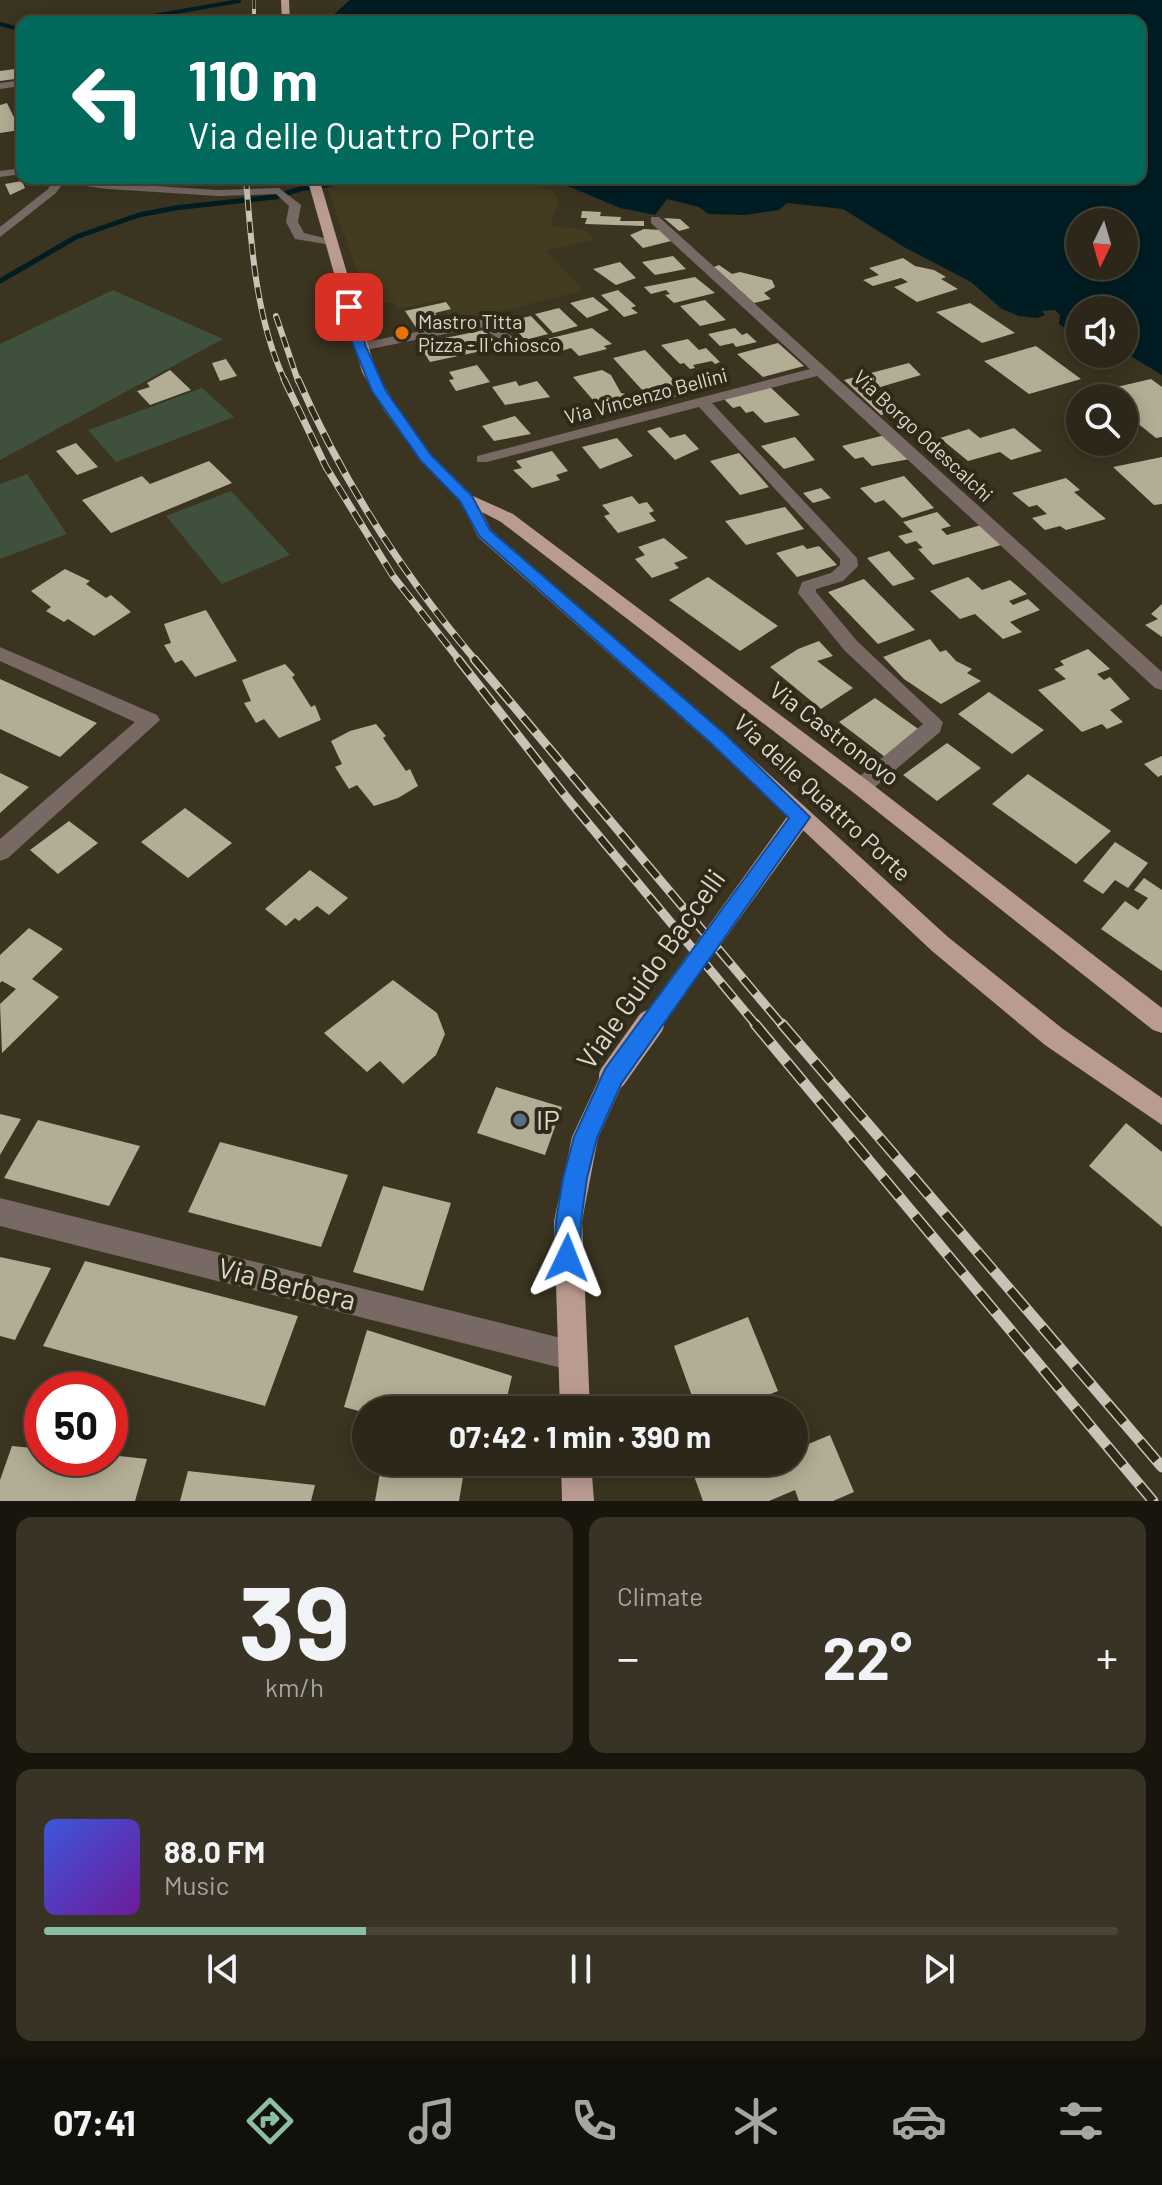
<!DOCTYPE html>
<meta charset="utf-8">
<style>
:root{--surface:#2c2718;--page:#383325;--text:#f1f3f6;--muted:#a6a5a2;--line:#484437;--accent:#8abfa5}
body{margin:0;font-family:Barlow,sans-serif;background:var(--page);color:var(--text);height:100vh;display:flex;flex-direction:column;font-size:30px;white-space:nowrap}
*{box-sizing:border-box;margin:0}
p{font-size:26px;color:var(--muted)}
.icon{flex:none;width:44px;height:44px;fill:none;stroke:currentColor;stroke-width:2;stroke-linecap:round;stroke-linejoin:round}
.map{position:relative;height:1501px;overflow:hidden}
.sheet{display:flex;flex-direction:column;gap:16px;padding:16px;background:#18150d;flex:1}
.sheet>*{flex:none}
.hud{position:absolute;left:16px;top:16px;width:1130px;height:168px;border-radius:16px;box-shadow:0 4px 20px #0003,0 0 0 2px var(--line);background:#00695c;color:#fff;overflow:hidden}
.needle{width:52px;rotate:185deg}
.controls{position:absolute;left:1066px;top:208px;display:grid;gap:16px}
.controls a{display:grid;place-items:center;width:72px;height:72px;border-radius:50%;background:var(--surface);box-shadow:0 4px 20px #0003,0 0 0 2px var(--line);font-size:40px}
.speed{position:absolute;left:24px;top:1372px;display:flex;gap:16px;font-size:40px;font-weight:700;text-align:center}
.speed>*{display:grid;place-content:center;width:104px;height:104px;border-radius:50%;background:var(--surface);box-shadow:0 4px 20px #0003,0 0 0 2px var(--line);line-height:1}
.speed .limit{border:12px solid #d22;background:#fff;color:#111}
.pin{position:absolute;display:grid;place-items:center;width:68px;height:68px;color:#fff;margin:-34px;border-radius:16px;box-shadow:0 4px 12px #0006}
.me{position:absolute;width:88px;margin:-44px;rotate:2deg;stroke-linejoin:round;filter:drop-shadow(0 0 6px #0008)}
.turn{display:flex;align-items:center;gap:28px;height:168px;padding:0 40px;font-size:36px}
.turn .icon{width:104px;height:104px;stroke-width:2.5}
.turn b{display:block;font-size:56px;line-height:68px}
.big{font-size:60px;font-weight:700;line-height:1.1}
.sheet .card{flex:1;display:flex;flex-direction:column;justify-content:center;gap:12px;min-width:0;padding:0 28px;border-radius:16px;background:var(--page)}
.sheet .dial{align-items:center;gap:0}
.dial b{font-size:104px;line-height:1}
.song{display:flex;align-items:center;gap:24px}
.cover{width:96px;height:96px;border-radius:12px;background:linear-gradient(135deg,hsl(230 70% 55%),hsl(280 70% 35%))}
.played{height:8px;border-radius:4px;background:linear-gradient(90deg,var(--accent) 30%,var(--line) 30%)}
.keys{display:flex;justify-content:space-around;direction:ltr}
.heat{display:flex;justify-content:space-between;align-items:center;font-size:44px;direction:ltr}
.sheet .tiles{flex:1;display:grid;gap:16px;grid-template-columns:1fr 1fr}
.card:last-child{grid-column:span 2}
.trip{position:absolute;left:352px;top:1396px;width:456px;height:80px;border-radius:40px;background:var(--surface);box-shadow:0 4px 20px #0003,0 0 0 2px var(--line);font-weight:700;line-height:80px;text-align:center}
.dock{display:flex;height:128px;justify-content:space-around;align-items:center;background:#12100a;color:var(--muted)}
.dock .icon{width:56px;height:56px}
.dock .active{color:var(--accent)}
.dock b{font-size:36px;color:var(--text)}
.map>svg:first-child{display:block}
.built{fill:#433c21}
.green{fill:#3f503c}
.water{fill:#001d23;fill-rule:evenodd}
.lines{fill:none;stroke-linecap:round;stroke-linejoin:round}
.stream-far1{stroke:#001d23;stroke-width:4}
.stream{stroke:#001d23;stroke-width:5}
.building{fill:#b3ad95}
.minor{fill:#786964;fill-rule:evenodd}
.major{fill:#ba9b91;fill-rule:evenodd}
.rail-far4-casing{stroke:#c7c4b7;stroke-width:4}
.rail-far3-casing{stroke:#c7c4b7;stroke-width:6}
.rail-far2-casing{stroke:#c7c4b7;stroke-width:7}
.rail-far1-casing{stroke:#c7c4b7;stroke-width:9}
.rail-casing{stroke:#c7c4b7;stroke-width:11}
.rail-far4{stroke:#2f2a17;stroke-width:3;stroke-dasharray:9;stroke-linecap:butt}
.rail-far3{stroke:#2f2a17;stroke-width:4;stroke-dasharray:11;stroke-linecap:butt}
.rail-far2{stroke:#2f2a17;stroke-width:5;stroke-dasharray:15;stroke-linecap:butt}
.rail-far1{stroke:#2f2a17;stroke-width:6;stroke-dasharray:19;stroke-linecap:butt}
.rail{stroke:#2f2a17;stroke-width:8;stroke-dasharray:25;stroke-linecap:butt}
.major-bridge-far1{stroke:#ba9b91;stroke-width:21}
.major-bridge{stroke:#ba9b91;stroke-width:28}
.route{fill:#1a73e8;stroke:#114b97;stroke-width:2}
.food-dot{fill:#e8710a;stroke:#2f2a17;stroke-width:3}
.service-dot{fill:#5c6f8a;stroke:#2f2a17;stroke-width:3}
.labels{text-anchor:middle;stroke-width:8;stroke-linejoin:round;paint-order:stroke}
.far-poi-label{font-size:20px;fill:#dbd8cc;stroke:#2f2a17;text-anchor:start}
.far-street-label{font-size:20px;fill:#dbd8cc;stroke:#2f2a17}
.street-label{font-size:24px;fill:#dbd8cc;stroke:#2f2a17}
.near-street-label{font-size:28px;fill:#dbd8cc;stroke:#2f2a17}
.near-poi-label{font-size:28px;fill:#dbd8cc;stroke:#2f2a17;text-anchor:start}
</style>
<div class="map">
<svg width="1162" height="1501" viewBox="0 0 1162 1501">
<rect width="100%" height="100%" fill="#3a3420"/>
<path class="built" d="M324 178H512L554 192 559 203 550 226 584 229 594 240 546 250 581 287 577 292 452 324 441 300 397 309 393 302 371 305 368 303Z"/>
<path class="green" d="M113 290 223 339 0 460V344Z
M202 388 234 417 116 462 88 430Z
M27 474 67 534 0 559V484Z
M231 491 290 555 222 584 166 516Z"/>
<path class="water" d="M350 0H1162V375L1124 352V310H1080V339L1059 324 1060 315 1055 310 1042 311 1045 315 1037 318 1019 316 1002 309 971 282 904 247 843 209 787 203 779 210 745 215 708 214 699 207 667 199 655 215 620 208 549 178H1140V22H329L328 17 353 15 332 16ZM1080 222H1124V266H1080Z"/>
<g class="lines">
<path class="stream-far1" d="M119 22 239 1
M0 24 22 30"/>
<path class="stream" d="M0 281 76 237 139 215 175 208 275 197 300 189 367 178"/>
</g>
<path class="building" d="M22 68V78L0 81V71Z
M7 103 20 130 0 133V105Z
M22 181 25 188 10 195 5 184Z
M582 211 601 212 600 216 621 217 620 221H644V226L585 224 587 218H581Z
M664 218 680 219 690 228 679 231Z
M644 229 661 230 671 241 643 248 630 235Z
M673 256 686 269 655 275 642 262Z
M903 258 915 266 934 270 946 277 941 279 958 289 917 302 894 287 908 282 901 278 873 286 863 280 879 275 869 268Z
M620 262 636 278 616 285 593 269Z
M719 265 732 274 740 272 772 280 775 287 764 293 771 299 754 303 714 267Z
M695 277 715 293 674 303 665 295 670 294 666 290 651 294 644 287Z
M618 290 636 306 631 308 638 313 624 317 601 295Z
M593 297 609 310 587 318 570 303Z
M705 300 726 320 700 326 680 306Z
M446 302 451 309 435 313 442 324 417 329 405 311Z
M970 303 1015 333 982 343 936 312Z
M559 308 578 326 553 333 535 314Z
M531 316 548 334 525 340 509 321Z
M592 328 612 344 604 346 607 349 579 356 571 348 561 351 554 344 544 346 539 341Z
M735 328 742 335 747 333 757 342 736 347 733 343 720 346 708 334Z
M484 330 500 347 430 362 421 348H424L421 343Z
M688 339 699 350 706 348 720 362 715 364 712 361 693 365 695 368 690 369 684 363 680 364 661 345Z
M778 343 804 366 763 377 737 354Z
M1036 346 1081 379 1029 394 984 361Z
M645 350 687 394 653 402 613 358Z
M226 359 237 376 220 381 212 363Z
M909 363 921 375 877 388 901 410 881 415 844 380Z
M477 365 490 382 456 391 449 380 454 379 449 372Z
M170 370 191 390 150 405 137 391 150 387 147 383Z
M602 370 611 375 621 393 630 395 635 406 605 414 573 377Z
M1151 379 1162 387V437L1156 438 1126 414 1137 411 1124 398 1108 389Z
M516 381 519 386 537 381 550 397 505 405 492 387Z
M770 387 800 415 765 423 753 411 746 413 740 406 733 408 724 399Z
M515 416 531 434 494 441 482 426Z
M660 427 670 438 685 434 699 449 675 460 647 431Z
M1014 428 1042 451 1011 460 1000 452 968 461 940 438 969 429 980 438Z
M885 435 910 459 872 466 863 457 855 459 842 446Z
M795 437 815 460 784 469 761 446Z
M617 438 633 456 600 469 582 447Z
M76 443 98 467 77 475 56 451Z
M552 451 568 471 556 475 560 480 532 488 513 470 522 468 516 461Z
M739 453 769 487 740 495 710 461Z
M1162 457V504L1154 505 1113 467Z
M209 461 232 483 111 533 82 500 142 476 150 484Z
M904 476 934 508 902 518 884 500 875 503 860 488Z
M1066 478 1080 490 1074 492 1106 519 1066 530 1060 526 1045 530 1032 518 1047 514 1037 505 1029 507 1012 493Z
M821 488 831 498 813 503 803 493Z
M632 496 639 504 647 502 654 511 649 513 656 521 618 533 604 516 610 514 602 505Z
M785 507 804 529 746 545 725 521Z
M937 512 951 526 941 529 947 535 981 525 1001 545 933 565 918 549 923 548 916 541 906 544 898 536 913 532 903 522Z
M664 538 688 558 674 563 679 568 652 578 635 559 645 555 638 547Z
M803 545 807 549 819 546 837 565 797 577 776 553Z
M889 551 915 579 893 586 867 558Z
M65 569 90 581 86 584 106 598 111 595 131 612 94 636 68 619 64 622 46 611 51 607 31 591Z
M708 577 778 626 740 651 669 600Z
M968 577 982 590 1010 580 1027 594 1009 601 1013 605 1028 599 1040 610 1010 622 1022 632 1003 639 975 614 960 619 930 591Z
M864 579 915 630 878 644 828 592Z
M1162 604V637L1145 625 1158 619 1151 614Z
M206 610 237 661 195 677 182 660 175 663 164 645 171 643 164 624Z
M930 639 940 652 946 650 956 661 972 669 967 673 981 681 941 704 904 679 883 657Z
M819 641 833 656 817 661 853 688 821 709 770 667 798 649Z
M1088 649 1110 669 1097 674 1104 680 1110 677 1130 699 1110 710 1123 722 1107 729 1102 724 1082 732 1038 690 1066 679 1054 669 1064 665 1060 661Z
M285 664 295 675 292 677 311 707 315 705 321 720 279 738 264 719 256 723 244 703 251 701 242 680Z
M0 679 97 723 60 757 0 729Z
M989 692 1044 730 1012 754 958 714Z
M875 698 921 731 885 757 839 722Z
M376 724 386 736 383 738 406 771 410 769 418 786 398 798 374 806 357 785 349 789 335 767 342 764 331 741 350 731Z
M947 743 981 768 937 801 903 775Z
M1162 756V775L1158 777 1144 764Z
M0 773 29 787 0 813Z
M1028 774 1111 831 1076 864 992 804Z
M185 808 232 843 188 878 141 842Z
M69 821 98 843 58 874 30 850Z
M1115 842 1148 863 1128 888 1115 880 1103 894 1083 881Z
M310 870 348 898 329 915 317 906 299 921 295 918 286 926 265 909Z
M1144 878 1162 890V971L1101 929 1125 901 1138 910 1148 898 1134 890Z
M29 928 63 949 32 979 59 997 2 1053 0 1004 16 989 2 981 0 983V955Z
M393 980 437 1013 445 1034 436 1055 403 1084 380 1061 367 1072 324 1033Z
M496 1087 562 1107 545 1155 477 1133Z
M0 1114 21 1119 0 1155Z
M38 1120 140 1146 109 1206 4 1178Z
M1126 1123 1162 1152V1227L1089 1166Z
M220 1142 348 1175 321 1247 188 1212Z
M383 1186 451 1203 423 1291 353 1272Z
M0 1257 51 1268 15 1340 0 1336Z
M85 1261 298 1316 265 1406 43 1346Z
M748 1317 778 1391 761 1398 766 1410H697L674 1346Z
M367 1330 512 1376 504 1410H366V1413L344 1407Z
M830 1435 854 1492 833 1501H799L795 1490 769 1501H703L689 1462H794V1450Z
M12 1446 42 1449V1458H110V1455L147 1459 135 1501H0V1480Z
M456 1462H491L488 1472Z
M381 1467 463 1477 459 1501H375Z
M188 1471 315 1485 311 1501H180Z"/>
<g class="lines">
<path class="minor" d="M22 80V86L0 89V83Z
M22 168V174L0 177V171Z
M54 178H96L108 183 218 190 279 188 301 205 298 222 304 233 337 241 331 245 295 239 286 222 289 206 276 194 218 196 108 189 63 183 56 193 0 237V227L48 189Z
M651 217H659L1162 672V690L1155 688 817 376 712 403 857 558 858 566 843 581 816 589V592L857 641 943 722 940 732 868 793H854L851 787 854 781 923 724 844 650 798 593 802 582 831 573 840 565V559L699 407 487 462H477V456L810 369 651 223Z
M482 319 525 344 513 347 480 327 360 351 353 347 360 343Z
M0 647 157 715 160 720 8 858 0 861V839L135 722 0 661Z
M0 1198 573 1341 583 1346 588 1356 583 1366 573 1371 0 1226Z"/>
<path class="major" d="M281 0H289L290 22H282Z
M307 178H319L376 372 398 409 431 455 473 496 513 514 868 781 1162 1008V1033L1153 1030 854 793 501 522 482 512 491 530 726 735 948 937 1063 1029 1162 1098V1125L1045 1045 932 951 712 745 478 537 460 501 421 461 384 410 362 372Z
M613 1064 622 1068 626 1076 598 1138 582 1221 590 1410H560L554 1221 572 1137 604 1068Z
M561 1462H591L594 1501H562Z"/>
<defs>
<path id="rail-far4" d="M254 0V22"/>
<path id="rail-far3" d="M246 178C251 245 256 320 285 381
M276 316 298 381"/>
<path id="rail-far2" d="M284 379 326 467 393 576 460 661
M298 379C342 480 404 576 476 661"/>
<path id="rail-far1" d="M458 659 567 798 757 1026
M474 659 783 1026"/>
<path id="rail" d="M755 1024 1153 1501
M782 1024 1162 1467"/>
</defs>
<use href="#rail-far4" class="rail-far4-casing"/>
<use href="#rail-far3" class="rail-far3-casing"/>
<use href="#rail-far2" class="rail-far2-casing"/>
<use href="#rail-far1" class="rail-far1-casing"/>
<use href="#rail" class="rail-casing"/>
<use href="#rail-far4" class="rail-far4"/>
<use href="#rail-far3" class="rail-far3"/>
<use href="#rail-far2" class="rail-far2"/>
<use href="#rail-far1" class="rail-far1"/>
<use href="#rail" class="rail"/>
<path class="major-bridge-far1" d="M649 1026 800 817"/>
<path class="major-bridge" d="M613 1076 650 1024"/>
</g>
<path class="route" d="M349 304 355 307 366 347 386 391 431 455 472 496 490 530 726 735 810 817 621 1084 597 1138 587 1178 581 1221 580 1258 576 1267 567 1271 558 1267 555 1258 556 1221 563 1178 574 1137 605 1069 789 818 713 745 479 536 460 501 421 461 372 391 354 347 343 307Z"/>
<circle class="food-dot" cx="402" cy="333" r="8"/>
<circle class="service-dot" cx="520" cy="1120" r="8"/>
<g class="labels">
<g class="far-poi-label">
<text x="418" y="329">Mastro Titta<tspan x="418" dy="23">Pizza - Il chiosco</tspan></text>
</g>
<g class="far-street-label">
<text transform="translate(646 396) rotate(-15)" y="7">Via Vincenzo Bellini</text>
<text transform="translate(923 436) rotate(43)" y="7">Via Borgo Odescalchi</text>
</g>
<g class="street-label">
<text transform="translate(834 734) rotate(37)" y="8">Via Castronovo</text>
<text transform="translate(822 798) rotate(43)" y="8">Via delle Quattro Porte</text>
</g>
<g class="near-street-label">
<text transform="translate(651 969) rotate(-55)" y="10">Viale Guido Baccelli</text>
<text transform="translate(287 1284) rotate(14)" y="10">Via Berbera</text>
</g>
<g class="near-poi-label">
<text x="536" y="1130">IP</text>
</g>
</g>
</svg>
<div class="controls">
<a><svg class="needle" viewBox="-14 -14 28 28"><path d="M0-13l5 13h-10z" fill="#e53935"/><path d="M0 13l5-13h-10z" fill="#a6a5a2"/></svg></a>
<a><svg class="icon" aria-label="sound" viewBox="0 0 24 24"><path d="M4 9h4l5-4v14l-5-4H4zM17 9q2 3 0 6"/></svg></a>
<a><svg class="icon" aria-label="search" viewBox="0 0 24 24"><circle cx="10" cy="10" r="6"/><path d="M15 15l6 6"/></svg></a>
</div>
<div class="speed"><div class="limit">50</div></div>
<div class="pin" style="left:349px;top:307px;background:#d93025"><svg class="icon" aria-label="arrive" viewBox="0 0 24 24"><path d="M6 21V4h12l-3 4 3 4H6"/></svg></div>
<svg class="me" style="left:567px;top:1258px" viewBox="-20 -20 40 40"><path d="M0-17L14 15 0 8-14 15z" fill="#1a73e8" stroke="#fff" stroke-width="4"/></svg>
<div class="trip">07:42 · 1 min · 390 m</div>
<div class="hud">
<div class="turn"><svg class="icon" aria-label="left" viewBox="0 0 24 24"><path d="M17 20v-9H6M10 6l-5 5 5 5"/></svg><div><b>110 m</b>Via delle Quattro Porte</div></div>
</div>
</div>
<section class="sheet">
<div class="tiles">
<div class="card dial"><b>39</b><p>km/h</p></div>
<div class="card"><p>Climate</p>
<div class="heat"><a>−</a><b class="big">22°</b><a>+</a></div>
</div>
<div class="card">
<div class="song"><i class="cover"></i><div><b>88.0 FM</b><p>Music</p></div></div>
<div class="played"></div>
<div class="keys"><svg class="icon" aria-label="previous" viewBox="0 0 24 24"><path d="M18 5L8 12l10 7zM5 5v14"/></svg><svg class="icon" aria-label="pause" viewBox="0 0 24 24"><path d="M8 5v14M16 5v14"/></svg><svg class="icon" aria-label="next" viewBox="0 0 24 24"><path d="M6 5l10 7-10 7zM19 5v14"/></svg></div>
</div>
</div>
</section>
<nav class="dock">
<b>07:41</b>
<svg class="icon active" aria-label="directions" viewBox="0 0 24 24"><path d="M12 3l9 9-9 9-9-9zM9 14v-3h6M13 9l2 2-2 2"/></svg>
<svg class="icon" aria-label="music" viewBox="0 0 24 24"><path d="M9 18V5l10-2v13"/><circle cx="6" cy="18" r="3"/><circle cx="16" cy="16" r="3"/></svg>
<svg class="icon" aria-label="phone" viewBox="0 0 24 24"><path d="M5 4h4l2 5-3 2q2 4 5 5l2-3 5 2v4C11 20 4 13 5 4z"/></svg>
<svg class="icon" aria-label="climate" viewBox="0 0 24 24"><path d="M12 3v18M4 7l16 10M4 17L20 7"/></svg>
<svg class="icon" aria-label="car" viewBox="0 0 24 24"><path d="M5 17H2v-5l4-1 3-4h7l3 4 3 1v5h-3M9 17h6M6 11h13"/><circle cx="7" cy="17" r="2"/><circle cx="17" cy="17" r="2"/></svg>
<svg class="icon" aria-label="filters" viewBox="0 0 24 24"><path d="M4 7h16M4 17h16"/><circle cx="9" cy="7" r="2"/><circle cx="15" cy="17" r="2"/></svg>
</nav>
